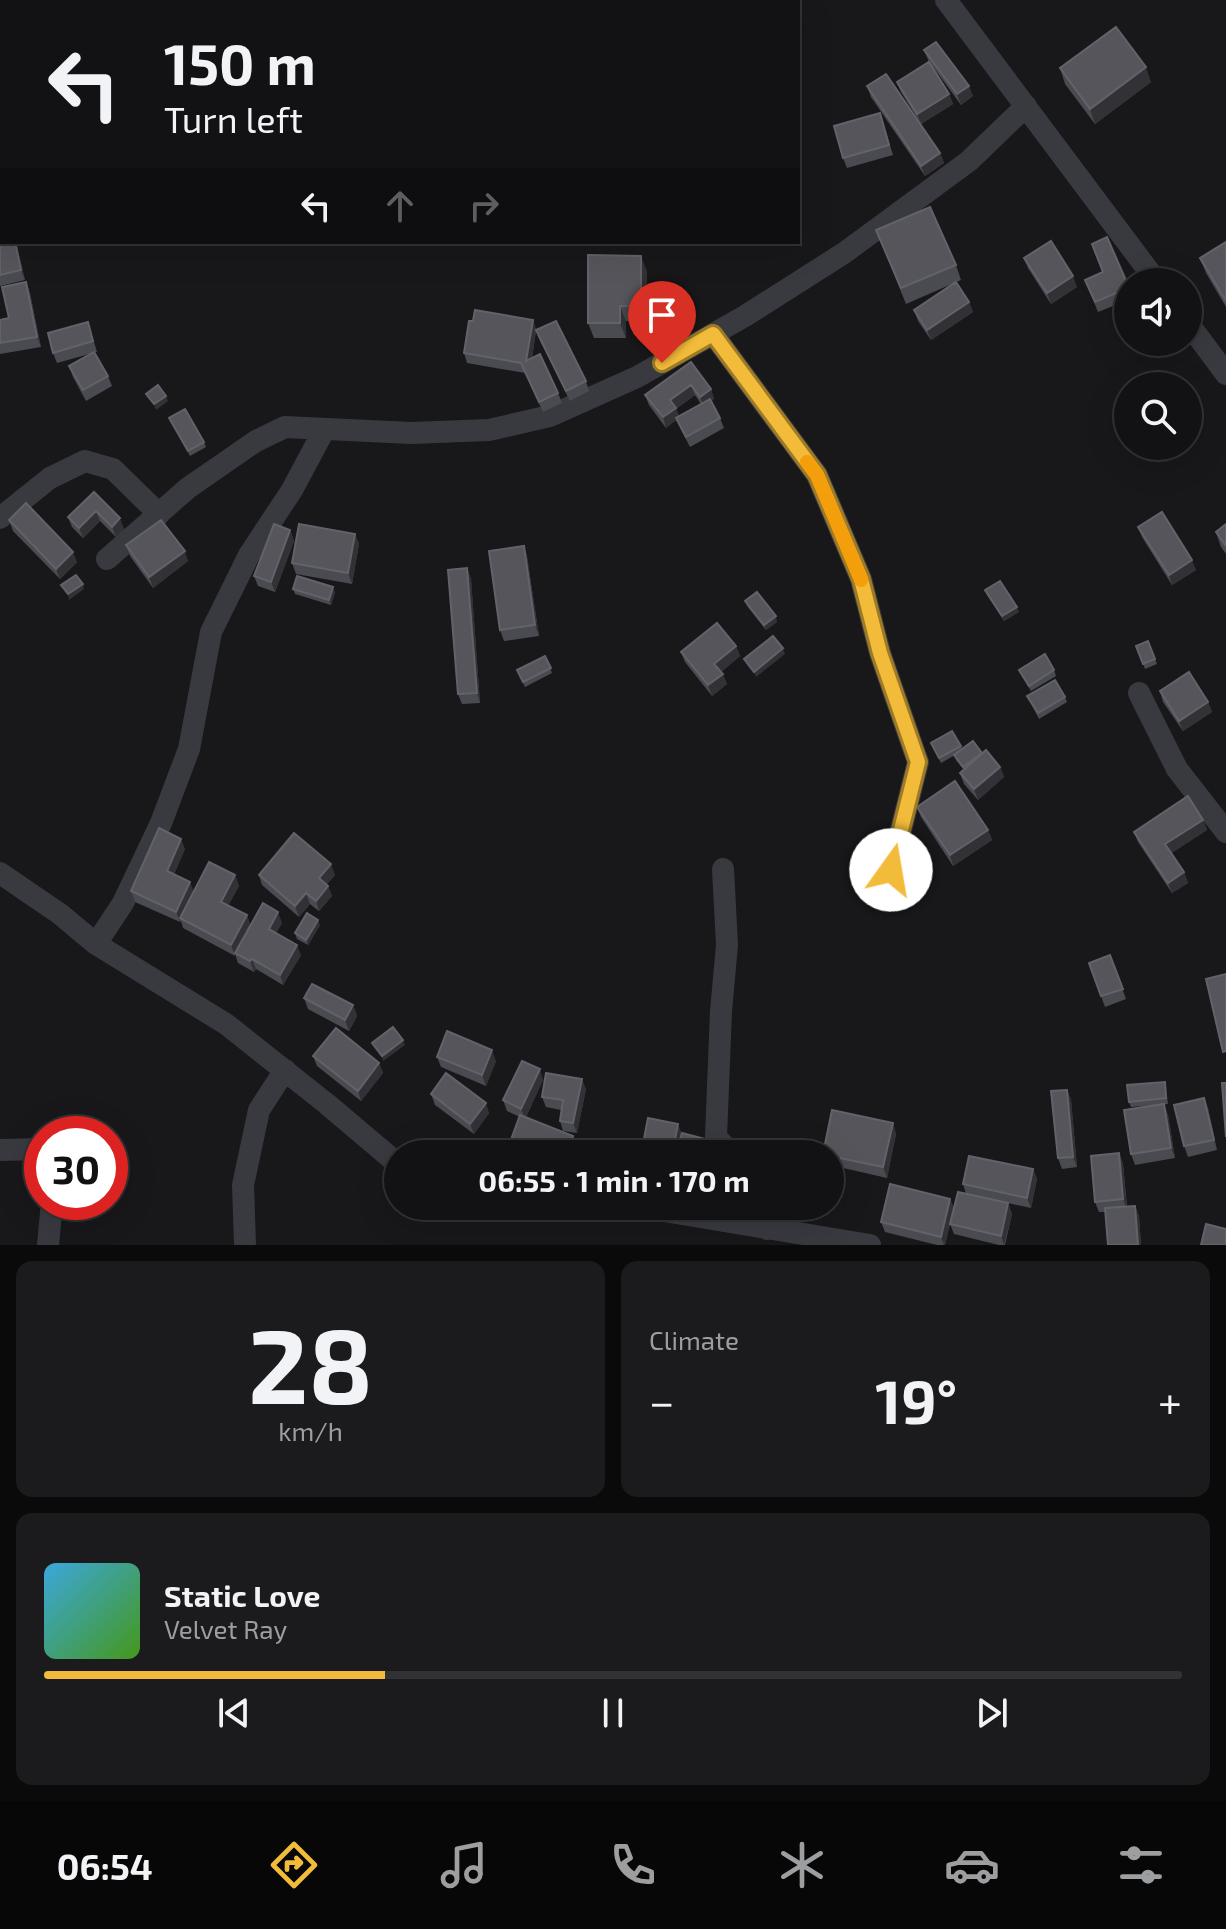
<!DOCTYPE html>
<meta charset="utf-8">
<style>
:root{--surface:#121214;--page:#1b1b1d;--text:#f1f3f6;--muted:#9c9ea0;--line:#313234;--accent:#f2bb39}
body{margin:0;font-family:"Exo 2",sans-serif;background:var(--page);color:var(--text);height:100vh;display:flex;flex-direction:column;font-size:30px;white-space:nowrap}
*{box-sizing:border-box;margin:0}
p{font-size:26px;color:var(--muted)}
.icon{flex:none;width:44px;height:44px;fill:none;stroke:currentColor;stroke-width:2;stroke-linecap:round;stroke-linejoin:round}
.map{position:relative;height:1245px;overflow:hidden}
.panel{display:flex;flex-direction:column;gap:16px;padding:16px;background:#0a0a0b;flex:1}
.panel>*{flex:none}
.hud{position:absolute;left:0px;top:0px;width:800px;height:244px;box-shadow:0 8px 32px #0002,0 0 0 2px var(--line);background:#121214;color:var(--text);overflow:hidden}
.tools{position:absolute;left:1114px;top:268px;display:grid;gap:16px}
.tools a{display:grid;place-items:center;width:88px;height:88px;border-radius:50%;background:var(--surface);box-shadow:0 8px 32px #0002,0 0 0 2px var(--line);font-size:40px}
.speed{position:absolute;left:24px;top:1116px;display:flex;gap:16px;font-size:40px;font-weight:700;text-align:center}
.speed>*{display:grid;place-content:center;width:104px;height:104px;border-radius:50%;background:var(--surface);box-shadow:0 8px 32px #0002,0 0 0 2px var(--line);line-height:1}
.speed .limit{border:12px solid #d22;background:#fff;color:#111}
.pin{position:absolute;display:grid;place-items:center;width:68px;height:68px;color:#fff;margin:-82px -34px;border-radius:50% 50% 50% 0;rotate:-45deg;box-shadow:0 0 8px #0007}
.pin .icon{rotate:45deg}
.me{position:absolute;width:88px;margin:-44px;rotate:13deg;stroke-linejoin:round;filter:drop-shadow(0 0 6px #0008)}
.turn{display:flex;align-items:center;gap:28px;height:168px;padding:0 32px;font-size:36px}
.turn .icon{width:104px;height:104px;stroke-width:2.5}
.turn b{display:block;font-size:56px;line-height:68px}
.lanes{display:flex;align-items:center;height:76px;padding:0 32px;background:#0003;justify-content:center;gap:40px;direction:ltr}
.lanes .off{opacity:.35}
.big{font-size:60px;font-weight:700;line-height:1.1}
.panel .card{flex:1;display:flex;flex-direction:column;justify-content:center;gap:12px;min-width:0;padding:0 28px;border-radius:16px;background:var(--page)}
.panel .dial{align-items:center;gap:0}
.dial b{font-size:104px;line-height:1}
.song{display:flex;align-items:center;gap:24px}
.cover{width:96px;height:96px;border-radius:12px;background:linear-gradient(135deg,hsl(200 70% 55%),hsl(100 70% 35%))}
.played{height:8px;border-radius:4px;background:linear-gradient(90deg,var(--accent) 30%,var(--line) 30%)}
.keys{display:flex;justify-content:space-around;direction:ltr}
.heat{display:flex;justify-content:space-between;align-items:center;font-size:44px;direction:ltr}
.panel .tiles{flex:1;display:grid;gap:16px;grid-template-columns:1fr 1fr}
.card:last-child{grid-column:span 2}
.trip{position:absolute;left:384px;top:1140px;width:460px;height:80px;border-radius:40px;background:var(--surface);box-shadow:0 8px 32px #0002,0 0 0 2px var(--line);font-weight:700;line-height:80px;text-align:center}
.dock{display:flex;height:128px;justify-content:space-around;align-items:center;background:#070708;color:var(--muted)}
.dock .icon{width:56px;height:56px}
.dock .on{color:var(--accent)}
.dock b{font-size:36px;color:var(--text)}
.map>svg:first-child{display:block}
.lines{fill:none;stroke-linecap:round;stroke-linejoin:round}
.minor{stroke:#393a40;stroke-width:22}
.wall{fill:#4a4b50;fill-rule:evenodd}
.shaded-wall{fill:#323236}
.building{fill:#55555b;stroke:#62636a;stroke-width:2}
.route-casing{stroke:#9d7a25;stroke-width:20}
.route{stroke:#f2bb39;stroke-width:14}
.slow{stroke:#f59e0b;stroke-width:14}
</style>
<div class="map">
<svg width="1226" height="1245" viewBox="0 0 1226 1245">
<rect width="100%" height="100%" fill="#18181b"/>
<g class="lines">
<path class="minor" d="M946 0 1157 282
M449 2 451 0
M1188 323 1226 374
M713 334 817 475 861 579 880 653 918 762 891 870
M0 518 50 478 85 461 113 469 159 514
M107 559 188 488 256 441 285 427 411 433 489 430 550 416 637 377 745 316 844 253 969 161 1026 106
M1139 693 1177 769 1226 832
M723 869 727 945 721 1011 716 1137 732 1154
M0 873 60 914 96 944 226 1024 327 1104 392 1159 398 1160
M96 944 123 903 161 823 189 749 211 632 249 555 292 490 324 430
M0 1150 42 1149
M634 1206 870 1245
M767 1229 769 1206
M48 1245 52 1202
M245 1245 243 1185 259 1110 285 1070"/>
</g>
<path class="wall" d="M503 0H552L548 2H504Z
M924 50 973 96 961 105 931 64 949 94 953 104 921 124 901 92 897 82 929 62Z
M1060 68 1151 82 1095 124 1065 84Z
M867 86 940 153 944 163 925 176 871 97Z
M880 113 893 155 847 168 843 158Z
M0 210 2 242H16L25 280 0 286Z
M876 230 956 265 961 280 906 304Z
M1226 242V307L1206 273 1200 258Z
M1024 258 1077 287 1051 304 1028 268Z
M647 271V321H626V338H594L588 323Z
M1103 273 1128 285V300L1098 312 1085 280Z
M26 282 30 293 41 347 0 354V320L9 318Z
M969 302 973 312 931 340 918 321 914 310Z
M533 320 536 330 586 381 589 391 570 401 540 341 536 331 532 358 558 393 562 403 543 412 525 373 467 363 464 353Z
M91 332 97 352H95L108 376 112 386 86 401 73 377 69 366 93 353 57 363 53 353Z
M691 362 711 389 714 399 711 401 720 418 724 428 690 447 676 420 666 428 649 405 645 395ZM695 395 701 404 679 416 676 409Z
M169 418 204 442 206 447 190 456Z
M94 492 124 529 116 537 100 521 83 538 72 527 68 517Z
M9 520 77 562 60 579 13 531Z
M1226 524V554L1221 547 1216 532Z
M1138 527 1196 570 1172 585 1142 537Z
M290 530 294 541 275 592 258 586 254 576Z
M355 534 359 544 352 584 296 574 292 563Z
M126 545 188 561 153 588 130 556Z
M524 546 527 556 539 636 504 641 500 630Z
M467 568 471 579 480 703 462 704 458 694Z
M293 589 335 592 331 605 295 594Z
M985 590 1019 612 1004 621 987 595Z
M745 601 777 622 766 630 747 606Z
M1148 641 1157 664 1145 669 1136 646Z
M736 646 740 656 721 672 727 684 712 696 685 662 681 652Z
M545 656 552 673 525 687 517 670Z
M1019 670H1054L1056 676 1031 691Z
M1160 691 1208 702 1212 712 1183 731 1163 702Z
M1027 696 1065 697 1067 702 1039 719Z
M931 743 961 746 962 749 982 754 1000 767 1004 777 978 800 964 784 960 773 964 770 956 760 955 755 941 763Z
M917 807 988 830 992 840 953 866 921 817Z
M1203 820 1207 830 1171 853 1184 872 1188 883 1172 893 1138 842 1134 832Z
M185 849 174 874 190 882 193 892 235 875 239 886 228 905 247 915 250 925 282 923 276 933 301 955 283 985 256 969 254 972 238 963 235 954V956L183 928 181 921 180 922 135 902 131 891Z
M259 875H335L327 884 332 896 319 911 310 904 299 917 262 885Z
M320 925 308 945 297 939 295 933Z
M1110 955 1126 999 1105 1007 1089 963Z
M304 998 353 1005 357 1016 349 1031 308 1009Z
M313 1056 379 1063 383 1073 361 1101 317 1066Z
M437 1057 496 1061 486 1086 441 1067Z
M543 1080 526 1117 573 1136 577 1146 574 1154H510L508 1148 520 1117 507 1111 503 1100Z
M1166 1087 1168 1104 1131 1107 1129 1102Z
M586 1089 577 1133 563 1131 560 1121 561 1110 546 1107 542 1097Z
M1067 1090 1071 1100 1077 1167 1062 1169 1058 1158Z
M431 1094 489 1113 474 1134 435 1105Z
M1204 1098 1208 1108 1217 1150 1188 1157 1184 1146Z
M1164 1104 1168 1115 1175 1158 1135 1165 1131 1154Z
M893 1123 896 1134 887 1178 830 1165V1154Z
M1119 1153 1123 1164 1127 1206H1135L1139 1216 1141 1245H1108L1105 1212H1099L1095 1202Z
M1033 1169 1037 1179 1031 1208 1008 1203 1012 1214 1005 1245H999L954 1234 950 1224 945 1245H937L885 1232 881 1222 950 1199 954 1209 966 1194 963 1184Z
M731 1206H764L762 1213Z"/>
<path class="shaded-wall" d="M756 0H769V2H754Z
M1146 67 1151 82 1095 124 1090 109Z
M969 86 973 96 961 105 957 94Z
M949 94 953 104 921 124 917 114Z
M940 153 944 163 925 176 921 166Z
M15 242H16L25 280 21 270Z
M641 256 647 271V321L641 306Z
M1073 276 1077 287 1051 304 1047 293Z
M26 282 30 293 41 347 37 337Z
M969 302 973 312 931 340 927 330Z
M620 306 626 321V338L620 323Z
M533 320 536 331 530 371 526 361Z
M691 385 695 395 676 409 679 418 666 428 663 417 670 400Z
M711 389 714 399 704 407 700 397Z
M166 396 168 401 156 410 154 404Z
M96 511 100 521 83 538 79 528Z
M120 518 124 529 116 537 112 527Z
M290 530 294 541 275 592 271 582Z
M355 534 359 544 352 584 348 573Z
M524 546 527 556 539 636 535 625Z
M185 551 188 561 153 588 149 577Z
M73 552 77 562 60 579 56 569Z
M1192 560 1196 570 1172 585 1169 575Z
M467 568 471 579 480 703 477 693Z
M83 584 84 589 69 600 68 594Z
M333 587 335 592 331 605 329 600Z
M1017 607 1019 612 1004 621 1002 616Z
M776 616 777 622 766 630 764 625Z
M736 646 740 656 718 674 714 664Z
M783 648 785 654 756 677 754 672Z
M723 674 727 684 712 696 708 685Z
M1208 702 1212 712 1183 731 1179 721Z
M1000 767 1004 777 978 800 974 789Z
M1203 820 1207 830 1169 855 1165 844Z
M988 830 992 840 953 866 950 855Z
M181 839 185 849 171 882 167 871Z
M331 864 335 875 323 888 319 878Z
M1184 872 1188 883 1172 893 1168 883Z
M235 875 239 886 225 912 221 902Z
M190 882 194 892 180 918V922L176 912Z
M328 886 332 896 319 911 316 901Z
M306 893 310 904 299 917 295 906Z
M278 912 282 923 273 939 269 929Z
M247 915 251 926 235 956 231 945Z
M318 920 320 925 308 945 306 940Z
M297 945 301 955 283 985 280 975Z
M252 959 256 969 254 972 250 961Z
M353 1005 357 1016 349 1031 345 1020Z
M403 1040 405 1045 383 1061 382 1056Z
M492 1050 496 1061 486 1086 482 1075Z
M379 1063 383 1073 361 1101 358 1091Z
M540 1069 543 1080 525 1119 521 1109Z
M582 1079 586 1089 577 1133 573 1123Z
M1067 1090 1071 1100 1077 1167 1073 1157Z
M1204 1098 1208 1108 1217 1150 1214 1140Z
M486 1103 489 1113 474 1134 470 1124Z
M1164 1104 1168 1115 1175 1158 1171 1148Z
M893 1123 896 1134 887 1178 883 1167Z
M678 1124 682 1134 678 1154H672Z
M573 1136 577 1146 574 1154H566Z
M720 1143 724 1154H717Z
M1119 1153 1123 1164 1127 1210 1123 1199Z
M1033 1169 1037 1179 1031 1208 1027 1198Z
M950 1199 954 1209 945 1245H944L941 1237Z
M1008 1203 1012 1214 1004 1245 1001 1236Z
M1135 1206 1139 1216 1141 1245H1138Z"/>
<path class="building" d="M720 0H756L754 2H717Z
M1116 27 1146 67 1090 109 1060 68Z
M936 42 969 86 957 94 924 50Z
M929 62 949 94 917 114 897 82Z
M886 74 940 153 921 166 867 86Z
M880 113 889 145 843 158 834 126Z
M930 207 956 265 901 288 876 230Z
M2 209V242H15L21 270 0 275V210Z
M1107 237 1128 285V288L1095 302 1085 280 1103 272 1092 244Z
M1051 241 1073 276 1047 293 1024 258Z
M1226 242V301L1200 258Z
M588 255 641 256V306H620V323H588Z
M26 282 37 337 0 343V320L9 318 2 287Z
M956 282 969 302 927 330 914 310Z
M475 310 533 320 526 361 540 354 558 393 539 402 521 363 464 353 469 321H473Z
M556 321 586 381 566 391 536 330Z
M88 322 93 341 53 353 48 333Z
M94 352 108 376 83 390 69 366Z
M691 362 711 389 700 397 691 385 670 400 676 408 663 417 645 395Z
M158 385 166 396 154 404 146 394Z
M710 399 720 418 686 437 676 418Z
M185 409 204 442 188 451 169 418Z
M94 492 120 518 112 527 96 511 79 528 68 517Z
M26 503 73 552 56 569 9 520Z
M1162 512 1192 560 1169 575 1138 527Z
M161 520 185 551 149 577 126 545Z
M274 524 290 530 271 582 254 576Z
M299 524 355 534 348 573 292 563Z
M1226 524V546L1216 532Z
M524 546 535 625 500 630 489 551Z
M467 568 477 693 458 694 448 570Z
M76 575 83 584 68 594 61 585Z
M297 576 333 587 329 600 293 589Z
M1000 581 1017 607 1002 616 985 590Z
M757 592 776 616 764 625 745 601Z
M717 623 736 646 714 664 723 674 708 685 681 652Z
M773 636 783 648 754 672 744 659Z
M1148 641 1155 659 1143 664 1136 646Z
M1045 654 1054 670 1029 686 1019 670Z
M545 656 551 668 523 682 517 670Z
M1189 672 1208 702 1179 721 1160 691Z
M1055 680 1065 697 1038 713 1027 696Z
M952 731 961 746 939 758 931 743Z
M973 741 982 753 963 767 954 755Z
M986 750 1000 767 974 789 960 773Z
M955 781 988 830 950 855 917 807Z
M1188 796 1203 820 1165 844 1184 872 1168 883 1134 832Z
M159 828 181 839 167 871 190 882 176 912 131 891Z
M294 833 331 864 319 878 328 886 316 901 306 893 295 906 259 875Z
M209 862 235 875 221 902 247 915 231 945 180 918Z
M263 903 278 912 269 929 297 945 280 975 252 959 250 961 235 953Z
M307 913 318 920 306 940 295 933Z
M1110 955 1123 989 1101 996 1089 963Z
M1226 974V1051L1223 1052 1206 979Z
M312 984 353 1005 345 1020 304 998Z
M393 1027 403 1040 382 1056 372 1043Z
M336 1028 379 1063 358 1091 313 1056Z
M447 1031 492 1050 482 1075 437 1057Z
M522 1061 540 1069 521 1109 503 1100Z
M446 1073 486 1103 470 1124 431 1094Z
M546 1073 582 1079 573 1123 560 1121 563 1100 542 1097Z
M1165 1082 1166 1098 1129 1102 1127 1085Z
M1222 1083H1226V1137Z
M1067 1090 1073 1157 1058 1158 1051 1091Z
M1204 1098 1214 1140 1184 1146 1174 1105Z
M1164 1104 1171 1148 1131 1154 1124 1110Z
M832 1110 893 1123 883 1167 830 1156V1154H823Z
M520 1115 573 1136 566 1154H522L508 1148Z
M648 1118 678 1124 672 1154H641Z
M682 1133 720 1143 717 1154H676Z
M1119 1153 1123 1199 1095 1202 1091 1156Z
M969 1156 1033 1169 1027 1198 963 1184Z
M890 1184 950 1199 941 1237 881 1222Z
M958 1192 1008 1203 1001 1236 950 1224Z
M1135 1206 1138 1245H1108L1105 1208Z
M1206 1224 1226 1229V1245H1201Z"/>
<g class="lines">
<defs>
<path id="route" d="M662 363 713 334 817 475 861 579 880 653 918 762 891 870"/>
</defs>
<use href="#route" class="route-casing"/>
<use href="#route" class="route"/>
<path class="slow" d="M807 462 817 475 861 580"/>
</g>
</svg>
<div class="tools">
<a><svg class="icon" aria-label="sound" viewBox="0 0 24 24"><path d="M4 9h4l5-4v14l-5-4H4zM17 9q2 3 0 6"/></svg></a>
<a><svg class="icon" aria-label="search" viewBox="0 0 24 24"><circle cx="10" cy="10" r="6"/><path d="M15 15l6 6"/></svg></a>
</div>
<div class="speed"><div class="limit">30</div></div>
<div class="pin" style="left:662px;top:363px;background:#d93025"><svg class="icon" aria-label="arrive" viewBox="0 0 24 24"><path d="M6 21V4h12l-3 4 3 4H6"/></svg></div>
<svg class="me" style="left:891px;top:870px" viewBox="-20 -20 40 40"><circle r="19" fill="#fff"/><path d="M0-13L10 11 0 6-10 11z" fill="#f2bb39"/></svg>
<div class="trip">06:55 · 1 min · 170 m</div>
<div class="hud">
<div class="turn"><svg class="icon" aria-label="left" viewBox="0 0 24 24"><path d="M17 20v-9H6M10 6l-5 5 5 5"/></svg><div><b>150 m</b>Turn left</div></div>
<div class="lanes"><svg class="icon" aria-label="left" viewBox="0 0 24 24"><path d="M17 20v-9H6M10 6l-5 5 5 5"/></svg><svg class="icon off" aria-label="ahead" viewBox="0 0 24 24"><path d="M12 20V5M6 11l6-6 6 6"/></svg><svg class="icon off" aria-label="right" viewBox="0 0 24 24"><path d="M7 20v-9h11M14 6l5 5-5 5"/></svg></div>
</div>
</div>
<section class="panel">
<div class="tiles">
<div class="card dial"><b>28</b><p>km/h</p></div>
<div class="card"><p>Climate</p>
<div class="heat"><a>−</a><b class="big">19°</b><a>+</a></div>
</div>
<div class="card">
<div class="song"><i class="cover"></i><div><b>Static Love</b><p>Velvet Ray</p></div></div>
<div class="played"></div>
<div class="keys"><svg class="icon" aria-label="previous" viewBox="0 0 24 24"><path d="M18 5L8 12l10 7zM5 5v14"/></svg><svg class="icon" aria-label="pause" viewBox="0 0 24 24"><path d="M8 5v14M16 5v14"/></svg><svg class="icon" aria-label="next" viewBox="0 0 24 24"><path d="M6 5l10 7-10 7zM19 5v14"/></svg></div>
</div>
</div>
</section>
<nav class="dock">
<b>06:54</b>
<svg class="icon on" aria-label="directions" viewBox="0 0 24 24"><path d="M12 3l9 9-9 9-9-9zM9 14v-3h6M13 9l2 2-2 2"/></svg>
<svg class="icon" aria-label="music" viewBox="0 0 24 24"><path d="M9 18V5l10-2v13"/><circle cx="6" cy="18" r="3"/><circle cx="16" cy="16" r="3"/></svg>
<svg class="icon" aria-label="phone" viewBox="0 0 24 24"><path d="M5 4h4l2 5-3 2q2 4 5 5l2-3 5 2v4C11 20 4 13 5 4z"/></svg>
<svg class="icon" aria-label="climate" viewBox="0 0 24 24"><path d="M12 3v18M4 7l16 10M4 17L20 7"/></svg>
<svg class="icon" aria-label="car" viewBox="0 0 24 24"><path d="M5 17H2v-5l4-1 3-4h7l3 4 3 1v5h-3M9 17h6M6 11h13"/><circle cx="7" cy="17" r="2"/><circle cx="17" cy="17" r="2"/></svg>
<svg class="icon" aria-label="filters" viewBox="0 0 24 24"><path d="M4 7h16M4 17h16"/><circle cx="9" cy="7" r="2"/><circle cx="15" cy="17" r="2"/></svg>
</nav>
